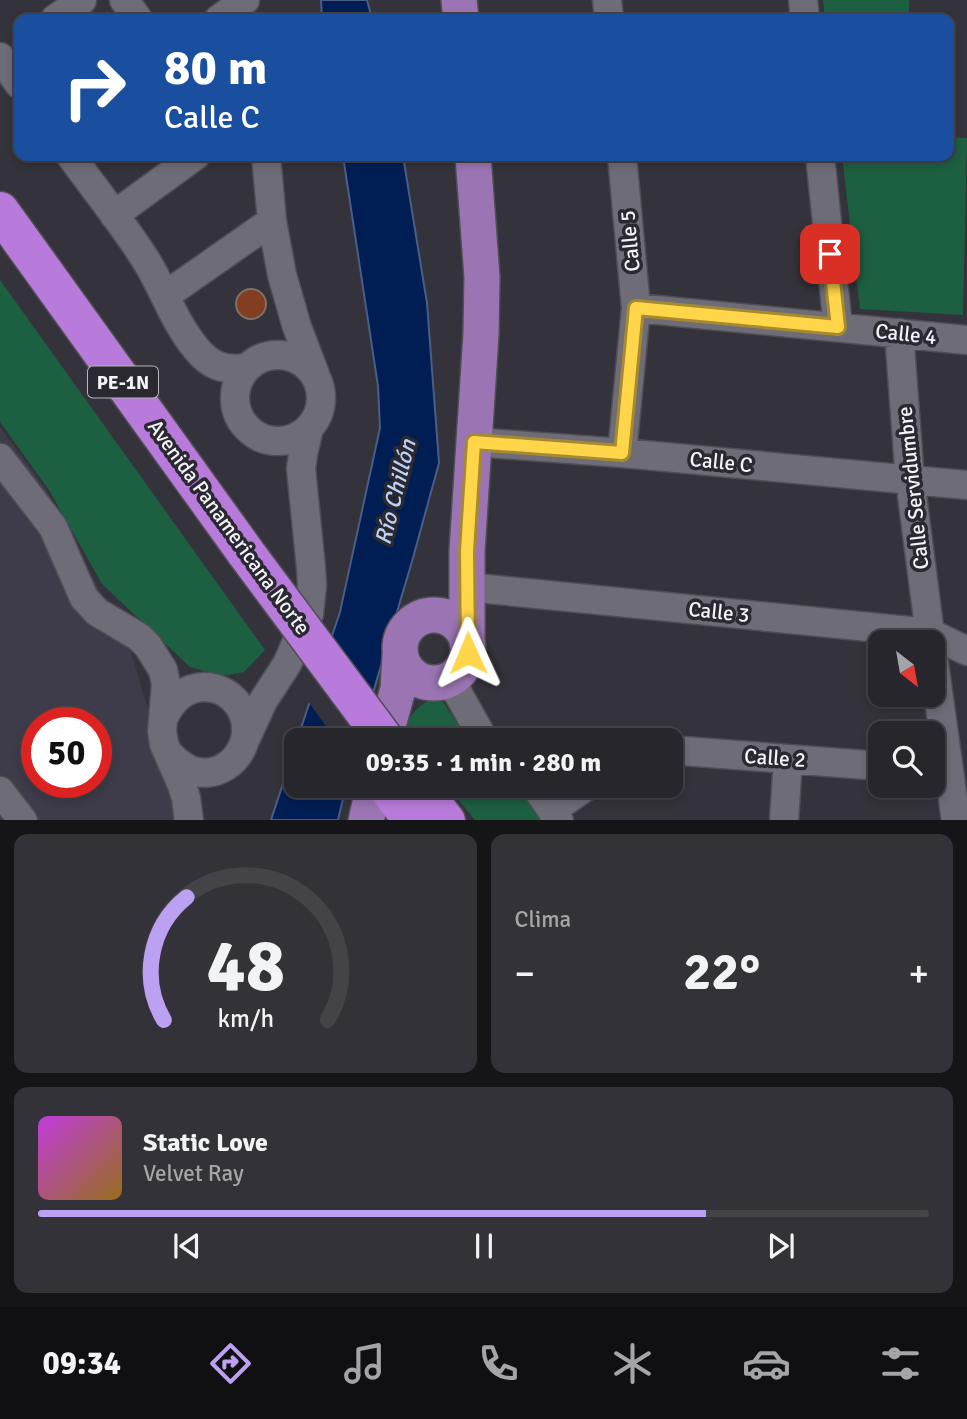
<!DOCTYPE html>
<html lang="es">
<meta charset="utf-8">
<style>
:root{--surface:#27262c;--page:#333238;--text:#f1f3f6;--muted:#a4a5a9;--line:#434348;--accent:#bca0f2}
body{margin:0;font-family:Signika,sans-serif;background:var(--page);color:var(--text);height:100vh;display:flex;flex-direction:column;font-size:26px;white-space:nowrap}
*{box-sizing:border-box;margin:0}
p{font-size:23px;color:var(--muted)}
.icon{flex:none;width:38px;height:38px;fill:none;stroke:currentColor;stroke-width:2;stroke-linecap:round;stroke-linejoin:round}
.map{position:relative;height:820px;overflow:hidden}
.side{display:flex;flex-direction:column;gap:14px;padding:14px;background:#151518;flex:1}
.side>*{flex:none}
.banner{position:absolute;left:14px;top:14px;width:940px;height:147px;border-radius:14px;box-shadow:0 4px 10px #0003,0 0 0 2px var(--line);background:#1a4fa0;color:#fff;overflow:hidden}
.needle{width:46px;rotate:149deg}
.fabs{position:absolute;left:868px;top:630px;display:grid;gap:14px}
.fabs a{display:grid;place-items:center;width:77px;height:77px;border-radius:14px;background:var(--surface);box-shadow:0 4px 10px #0003,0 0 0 2px var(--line);font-size:35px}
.speed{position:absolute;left:21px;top:707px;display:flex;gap:14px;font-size:35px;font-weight:700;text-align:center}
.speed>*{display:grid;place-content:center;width:91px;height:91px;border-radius:50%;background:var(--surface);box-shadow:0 4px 10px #0003,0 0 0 2px var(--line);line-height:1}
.speed .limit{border:10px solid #d22;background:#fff;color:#111}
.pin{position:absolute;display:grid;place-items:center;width:60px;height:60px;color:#fff;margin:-30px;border-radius:14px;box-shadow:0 4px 10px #0006}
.me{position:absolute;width:77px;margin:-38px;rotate:359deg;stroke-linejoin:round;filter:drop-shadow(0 0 5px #0008)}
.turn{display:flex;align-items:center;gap:24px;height:147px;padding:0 35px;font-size:32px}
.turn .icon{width:91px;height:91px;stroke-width:2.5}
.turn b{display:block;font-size:49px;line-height:60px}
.big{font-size:52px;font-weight:800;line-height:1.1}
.side .tile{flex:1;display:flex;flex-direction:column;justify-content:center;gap:10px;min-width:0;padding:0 24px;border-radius:14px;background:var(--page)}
.side .dial{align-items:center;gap:0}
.dial svg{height:182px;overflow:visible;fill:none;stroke:var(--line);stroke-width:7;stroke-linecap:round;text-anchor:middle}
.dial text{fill:var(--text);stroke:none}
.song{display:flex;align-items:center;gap:21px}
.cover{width:84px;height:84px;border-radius:10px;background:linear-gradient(135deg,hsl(290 70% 55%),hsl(40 70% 35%))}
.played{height:7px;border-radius:4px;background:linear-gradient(90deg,var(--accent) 75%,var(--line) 75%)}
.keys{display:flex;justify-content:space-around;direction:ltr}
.heat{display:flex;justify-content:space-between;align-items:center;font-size:38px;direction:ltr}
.side .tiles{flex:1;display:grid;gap:14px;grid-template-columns:1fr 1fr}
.tile:last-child{grid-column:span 2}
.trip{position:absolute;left:284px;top:728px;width:399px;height:70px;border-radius:14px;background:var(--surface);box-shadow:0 4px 10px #0003,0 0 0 2px var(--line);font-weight:800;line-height:70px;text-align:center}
.dock{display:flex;height:112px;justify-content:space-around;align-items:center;background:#100f12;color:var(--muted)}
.dock .icon{width:49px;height:49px}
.dock .current{color:var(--accent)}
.dock b{font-size:32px;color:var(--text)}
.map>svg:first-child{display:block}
.built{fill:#3e3c4a;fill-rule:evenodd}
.green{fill:#1d5f41}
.water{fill:#011e54;stroke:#4a5e85;stroke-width:2}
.pier{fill:#34333b}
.building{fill:#833e21;stroke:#7b716d;stroke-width:2}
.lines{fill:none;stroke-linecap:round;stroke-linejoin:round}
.minor-casing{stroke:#504e55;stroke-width:31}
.major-casing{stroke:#504e55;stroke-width:38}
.highway-casing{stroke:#504e55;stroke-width:41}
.minor{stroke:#6e6c76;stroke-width:28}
.major{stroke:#9b75b3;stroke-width:35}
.highway{stroke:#b97bdb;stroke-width:38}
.highway-bridge-casing{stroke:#504e55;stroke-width:41;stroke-linecap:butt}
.highway-bridge{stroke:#b97bdb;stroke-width:38}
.route-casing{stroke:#a68a30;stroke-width:18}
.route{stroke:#ffd54a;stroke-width:12}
.labels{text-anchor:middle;stroke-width:7;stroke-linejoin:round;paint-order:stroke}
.shield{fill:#2a2931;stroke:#b7b6bc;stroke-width:2}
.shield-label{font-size:19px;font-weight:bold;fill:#f4f3f8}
.street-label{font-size:21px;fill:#f4f3f8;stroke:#2a2931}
.water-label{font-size:23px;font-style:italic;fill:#bcd1f4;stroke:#2a2931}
</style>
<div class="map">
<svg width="967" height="821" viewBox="0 0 967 821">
<rect width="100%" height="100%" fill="#34333b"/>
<path class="built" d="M0 427 47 491 130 649 181 820H0ZM37 723H96V782H37Z"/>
<path class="green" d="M823 0H909V19H825Z
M949 137 967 138 963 315 860 309 842 156H948Z
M0 280 265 650 244 672 223 676 190 667 102 584 49 490 0 422Z
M434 699 443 702 468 740H415L405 724C414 713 419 703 434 699Z
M447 786H525L551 820H475Z"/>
<path class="water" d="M321 0H367L372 19H322Z
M343 156H403L427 303 439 463 413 558 359 740H297L340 612 380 428 378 386Z
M296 744V786H346L338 820H271Z"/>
<path class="pier" d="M327 640 363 740H336L307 700Z"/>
<path class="building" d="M236 304a15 15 0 1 1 30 0a15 15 0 1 1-30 0Z"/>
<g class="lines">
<defs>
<path id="minor" d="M124 0 138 19
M607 0 609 19
M803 0 805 19
M55 19 82 0
M219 19 245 0
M0 57 19 84
M71 156C96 191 124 225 147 262 165 291 177 330 202 355 215 368 228 370 246 368
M266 156 272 221 282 275 297 327 315 374
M622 156 636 308 622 453
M820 156 838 327
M114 215 195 156
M166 295 272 221
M636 308 967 340
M899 333 910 480 931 642
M235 398a43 43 0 1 1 86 0a43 43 0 1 1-86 0Z
M474 442 622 453 967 485
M0 458 53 527 84 598 97 612 139 637 148 646 163 670 166 684 162 731 164 744 182 785 186 798 189 821
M467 587 930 633 967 651
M933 656 956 821
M450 679 484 740
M164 717C172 700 184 688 204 687 217 687 229 693 237 703 262 735 232 782 193 771 184 768 177 762 171 756
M246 738 263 701 287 664 309 614 312 585 311 568 301 469 303 454 309 428
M670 750 880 766
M535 786 559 821
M0 791 23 821
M552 810 587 786
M784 821 788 759"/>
<path id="major" d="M459 0 461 19
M400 649a34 34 0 1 1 68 0a34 34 0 1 1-68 0Z
M467 643V551L481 334 482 277 473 156
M384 740 398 689 400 656
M366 821 374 786"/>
<path id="highway" d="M0 211 246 553
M386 786 413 821
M419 786 446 821"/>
</defs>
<use href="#minor" class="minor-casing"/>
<use href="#major" class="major-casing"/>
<use href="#highway" class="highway-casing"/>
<use href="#minor" class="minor"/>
<use href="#major" class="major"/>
<use href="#highway" class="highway"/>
<defs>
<path id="highway-bridge" d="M246 553 385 740"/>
</defs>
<use href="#highway-bridge" class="highway-bridge-casing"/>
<use href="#highway-bridge" class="highway-bridge"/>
</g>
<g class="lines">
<defs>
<path id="route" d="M468 653 467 551 474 442 622 453 636 308 838 327 830 254"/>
</defs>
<use href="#route" class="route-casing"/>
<use href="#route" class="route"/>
</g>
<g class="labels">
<rect class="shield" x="88" y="366.5" width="70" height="31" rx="5"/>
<g class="shield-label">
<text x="123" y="389">PE-1N</text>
</g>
<g class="street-label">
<text transform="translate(630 241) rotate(-95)" y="7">Calle 5</text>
<text transform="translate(906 334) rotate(6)" y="7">Calle 4</text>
<text transform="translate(721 462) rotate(6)" y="7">Calle C</text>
<text transform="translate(913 488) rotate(-96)" y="7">Calle Servidumbre</text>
<text transform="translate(229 527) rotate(54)" y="7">Avenida Panamericana Norte</text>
<text transform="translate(719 612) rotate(6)" y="7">Calle 3</text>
<text transform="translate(775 758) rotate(4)" y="7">Calle 2</text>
</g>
<g class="water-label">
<text transform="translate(395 492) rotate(-76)" y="8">Río Chillón</text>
</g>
</g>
</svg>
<div class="fabs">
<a><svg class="needle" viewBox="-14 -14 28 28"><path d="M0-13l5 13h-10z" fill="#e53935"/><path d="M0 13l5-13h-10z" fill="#a4a5a9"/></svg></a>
<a><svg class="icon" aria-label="search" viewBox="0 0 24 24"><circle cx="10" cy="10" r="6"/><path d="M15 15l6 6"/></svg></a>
</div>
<div class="speed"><div class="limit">50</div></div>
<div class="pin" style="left:830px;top:254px;background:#d93025"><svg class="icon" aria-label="arrive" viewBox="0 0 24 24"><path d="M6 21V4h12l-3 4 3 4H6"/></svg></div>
<svg class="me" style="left:468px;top:653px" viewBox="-20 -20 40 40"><path d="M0-17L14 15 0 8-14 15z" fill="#ffd54a" stroke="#fff" stroke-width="4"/></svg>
<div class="trip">09:35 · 1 min · 280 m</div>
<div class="banner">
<div class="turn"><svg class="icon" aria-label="right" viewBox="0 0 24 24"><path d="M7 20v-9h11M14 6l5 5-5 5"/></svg><div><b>80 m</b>Calle C</div></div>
</div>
</div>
<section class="side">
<div class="tiles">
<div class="tile dial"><svg viewBox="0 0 100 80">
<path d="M14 69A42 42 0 1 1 86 69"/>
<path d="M14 69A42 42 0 0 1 24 15" stroke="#bca0f2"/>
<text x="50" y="56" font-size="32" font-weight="700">48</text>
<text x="50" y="72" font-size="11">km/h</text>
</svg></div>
<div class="tile"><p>Clima</p>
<div class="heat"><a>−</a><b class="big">22°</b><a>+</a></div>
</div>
<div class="tile">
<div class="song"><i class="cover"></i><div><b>Static Love</b><p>Velvet Ray</p></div></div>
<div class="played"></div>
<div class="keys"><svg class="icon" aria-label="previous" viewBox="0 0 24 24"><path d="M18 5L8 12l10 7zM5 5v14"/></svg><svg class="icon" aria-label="pause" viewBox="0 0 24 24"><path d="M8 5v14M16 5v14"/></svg><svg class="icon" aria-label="next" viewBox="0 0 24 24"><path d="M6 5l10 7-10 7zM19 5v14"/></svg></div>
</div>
</div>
</section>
<nav class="dock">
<b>09:34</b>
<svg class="icon current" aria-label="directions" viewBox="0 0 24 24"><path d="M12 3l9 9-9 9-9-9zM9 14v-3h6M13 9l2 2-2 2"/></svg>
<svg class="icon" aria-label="music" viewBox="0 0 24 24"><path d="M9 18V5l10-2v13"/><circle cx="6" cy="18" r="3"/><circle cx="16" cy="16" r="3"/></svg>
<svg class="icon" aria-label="phone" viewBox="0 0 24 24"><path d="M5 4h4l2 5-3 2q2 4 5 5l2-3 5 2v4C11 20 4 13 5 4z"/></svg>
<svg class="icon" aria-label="climate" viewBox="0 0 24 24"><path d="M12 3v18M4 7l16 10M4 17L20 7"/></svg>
<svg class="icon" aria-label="car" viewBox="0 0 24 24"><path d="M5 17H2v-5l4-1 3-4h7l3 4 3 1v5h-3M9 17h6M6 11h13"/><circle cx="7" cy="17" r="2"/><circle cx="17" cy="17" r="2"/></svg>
<svg class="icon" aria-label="filters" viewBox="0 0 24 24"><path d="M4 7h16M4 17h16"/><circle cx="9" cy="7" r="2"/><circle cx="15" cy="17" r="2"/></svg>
</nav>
